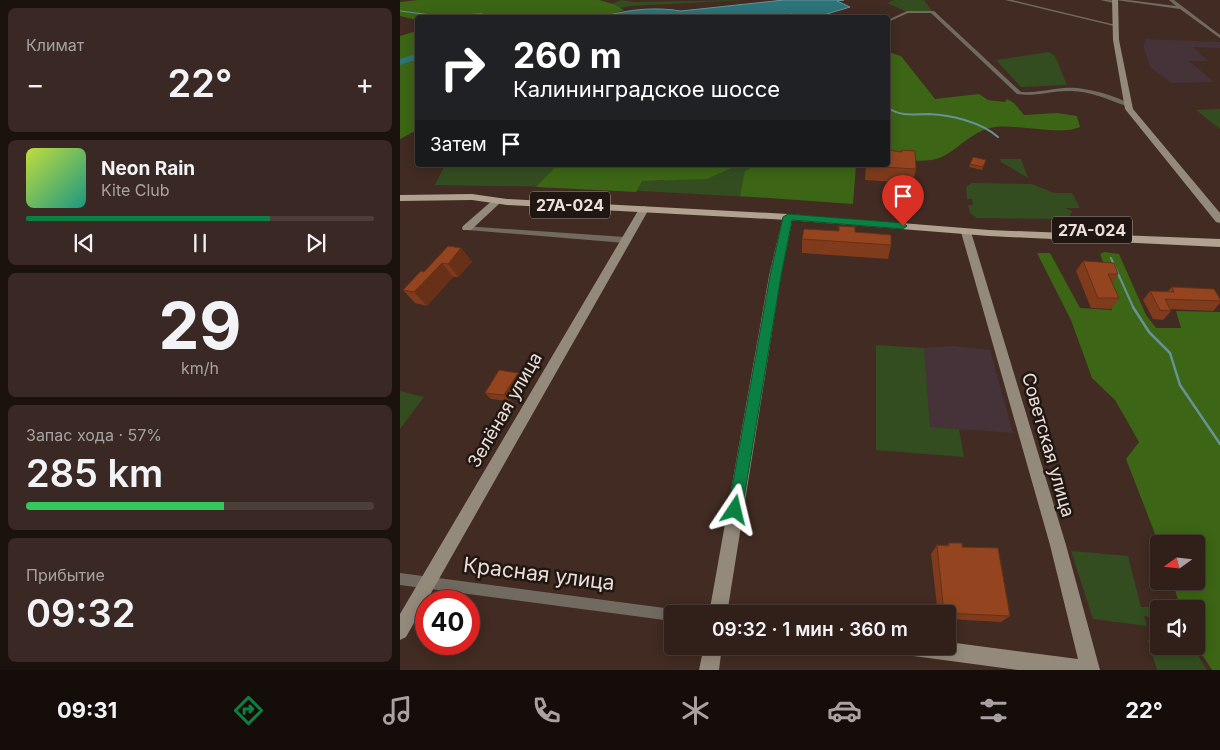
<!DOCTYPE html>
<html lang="ru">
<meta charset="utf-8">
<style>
:root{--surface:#31201a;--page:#392823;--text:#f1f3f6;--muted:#a8a3a2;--line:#4c3e39;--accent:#0b8043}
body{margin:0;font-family:Inter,sans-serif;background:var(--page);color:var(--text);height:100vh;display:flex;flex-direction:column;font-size:19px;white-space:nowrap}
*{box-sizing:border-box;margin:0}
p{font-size:16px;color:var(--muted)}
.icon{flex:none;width:28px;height:28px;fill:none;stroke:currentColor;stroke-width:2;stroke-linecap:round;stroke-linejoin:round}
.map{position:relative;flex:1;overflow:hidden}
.details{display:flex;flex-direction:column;gap:8px;padding:8px;background:#1b120e;width:400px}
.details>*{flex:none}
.banner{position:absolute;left:15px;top:15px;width:475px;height:152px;border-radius:5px;box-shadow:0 2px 12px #0003,0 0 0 1px var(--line);background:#202124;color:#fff;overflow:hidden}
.needle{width:32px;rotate:255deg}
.controls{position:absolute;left:750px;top:535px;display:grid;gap:10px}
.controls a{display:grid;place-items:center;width:55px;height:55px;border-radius:5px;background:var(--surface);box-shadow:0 2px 12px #0003,0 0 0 1px var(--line);font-size:25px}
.speed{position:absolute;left:15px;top:590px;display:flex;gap:10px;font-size:25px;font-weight:700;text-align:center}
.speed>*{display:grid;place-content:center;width:65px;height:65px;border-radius:50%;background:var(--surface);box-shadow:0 2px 12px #0003,0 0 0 1px var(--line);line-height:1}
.speed .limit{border:8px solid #d22;background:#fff;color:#111}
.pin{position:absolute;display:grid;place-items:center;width:42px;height:42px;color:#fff;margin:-51px -21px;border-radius:50% 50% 50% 0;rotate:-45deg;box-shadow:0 0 5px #0007}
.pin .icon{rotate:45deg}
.me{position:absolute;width:55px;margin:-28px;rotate:10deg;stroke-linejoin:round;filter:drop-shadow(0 0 4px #0008)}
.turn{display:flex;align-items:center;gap:18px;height:105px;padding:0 15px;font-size:22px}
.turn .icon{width:65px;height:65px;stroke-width:2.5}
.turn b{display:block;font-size:35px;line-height:42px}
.then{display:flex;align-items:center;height:48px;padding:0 15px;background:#0003;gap:10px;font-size:19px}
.big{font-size:38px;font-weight:600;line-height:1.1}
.details .card{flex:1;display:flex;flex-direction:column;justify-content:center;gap:8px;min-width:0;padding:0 18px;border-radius:8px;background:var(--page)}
.details .dial{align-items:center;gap:0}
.dial b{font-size:65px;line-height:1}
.song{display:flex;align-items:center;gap:15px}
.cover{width:60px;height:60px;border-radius:8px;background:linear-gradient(135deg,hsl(70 70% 55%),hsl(170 70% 35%))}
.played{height:5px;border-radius:2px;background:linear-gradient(90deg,var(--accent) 70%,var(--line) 70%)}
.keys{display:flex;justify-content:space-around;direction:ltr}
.heat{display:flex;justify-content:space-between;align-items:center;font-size:28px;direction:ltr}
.charge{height:8px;border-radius:4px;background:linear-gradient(90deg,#34c759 57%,var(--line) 0)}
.trip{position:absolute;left:264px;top:605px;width:292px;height:50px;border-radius:5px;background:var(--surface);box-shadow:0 2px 12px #0003,0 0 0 1px var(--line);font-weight:600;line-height:50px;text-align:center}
.tab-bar{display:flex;height:80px;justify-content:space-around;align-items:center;background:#140d0a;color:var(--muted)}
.tab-bar .icon{width:35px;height:35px}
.tab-bar .on{color:var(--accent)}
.tab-bar b{font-size:22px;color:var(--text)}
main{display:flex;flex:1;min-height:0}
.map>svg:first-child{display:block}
.education{fill:#463339}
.green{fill:#344d20}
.forest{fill:#3c6515}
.water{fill:#2c737a;stroke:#669396}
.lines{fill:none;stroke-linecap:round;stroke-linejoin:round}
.stream-far2{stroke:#669396;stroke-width:1}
.stream-far1{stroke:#669396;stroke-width:2}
.stream{stroke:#669396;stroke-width:2.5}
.river{fill:#2c737a;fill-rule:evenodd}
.street{fill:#716a61;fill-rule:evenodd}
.secondary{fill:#948a7b;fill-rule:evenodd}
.primary{fill:#b0a28f;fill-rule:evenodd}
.wall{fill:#7f3b1c}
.shaded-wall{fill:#683016}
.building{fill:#944520;stroke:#683016}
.route{fill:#0b8043;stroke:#07532c}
.labels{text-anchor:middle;stroke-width:5;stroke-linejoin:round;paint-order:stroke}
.shield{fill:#211712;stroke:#afa29d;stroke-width:1}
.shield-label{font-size:16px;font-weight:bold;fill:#ecded8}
.street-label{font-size:18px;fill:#ecded8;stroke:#211712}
.near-street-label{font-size:21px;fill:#ecded8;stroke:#211712}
</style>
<main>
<section class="details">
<div class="card"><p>Климат</p>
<div class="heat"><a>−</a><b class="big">22°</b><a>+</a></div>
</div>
<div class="card">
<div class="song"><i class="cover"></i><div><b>Neon Rain</b><p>Kite Club</p></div></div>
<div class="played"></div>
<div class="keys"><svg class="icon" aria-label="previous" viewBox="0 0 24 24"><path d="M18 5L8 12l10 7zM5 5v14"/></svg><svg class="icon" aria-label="pause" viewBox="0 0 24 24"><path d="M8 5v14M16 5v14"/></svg><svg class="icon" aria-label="next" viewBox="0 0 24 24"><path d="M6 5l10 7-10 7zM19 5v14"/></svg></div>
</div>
<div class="card dial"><b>29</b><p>km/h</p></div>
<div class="card"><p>Запас хода · 57%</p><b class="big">285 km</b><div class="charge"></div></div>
<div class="card"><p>Прибытие</p><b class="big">09:32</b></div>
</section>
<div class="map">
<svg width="820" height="670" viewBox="0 0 820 670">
<rect width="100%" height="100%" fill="#412b22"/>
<path class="education" d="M745 39 820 42V48L793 47 808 61H789L814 82 772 83 750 67 744 47Z
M553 346 590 350 613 433 530 427 524 348Z"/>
<path class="green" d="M221 0 234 2 345 0 230 6 200 12 207 6Z
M494 0H524L532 11H505L487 3Z
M649 52 655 56 667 85 621 87 596 60Z
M820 109V129L796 110Z
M600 159H621L628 178 601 162Z
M45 165H224L210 178 263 181 268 170 236 165H435L369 198 168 187 35 185Z
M572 183 632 184 654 193H672L680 208H665L672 211 668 219 577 218 570 213 568 205H573L572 199H567L566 187Z
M476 345 524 348 530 427 559 429 564 457 476 450Z
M0 391 24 397 0 429Z
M671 551 728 556 741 607H749L752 617 744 616 747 626 693 619Z
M748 640 759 641V646H792L807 670H757Z"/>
<path class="forest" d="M18 0H199L213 4 224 10 209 15 211 18H18L17 20 0 16V2Z
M17 31V42L16 44 18 47 17 130 0 139V36Z
M488 52 501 56 535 99 579 94 588 100 605 102 607 99 614 103 624 115 657 113 677 116 680 127C661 136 619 124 595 127 573 130 560 148 542 157 526 164 504 159 488 159Z
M157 165H338L307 179 242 181 236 192 136 187Z
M357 165H456L453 204 340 196 345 171Z
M704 252 719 254 746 315 756 328H781L776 311 820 312V670H812L796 645V609H781L772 581H796V544H759L726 459 739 442 715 400 692 378 671 320 637 253H650L680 308 712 310V285L700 254Z"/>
<path class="water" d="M384 0H444L437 1 450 7 417 17H405L390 14 386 18H211L209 15C233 9 257 7 281 11Z"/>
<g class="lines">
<path class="stream-far2" d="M0 11 40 16 82 14 91 18"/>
<path class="stream-far1" d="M488 108C502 117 513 114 529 114 551 115 581 122 598 137
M711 258 734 309"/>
<path class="stream" d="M733 307 749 332 770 353 780 385 820 444"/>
<path class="river" d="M18 53V59L0 65V59Z"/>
<path class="street" d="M605 0H612L716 25 714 26Z
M700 0H710L716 2 714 3Z
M716 0H728L776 6 769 0H774L820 35V38L780 9Z
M507 11H534L621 92C636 93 650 89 664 88 682 86 715 95 730 104L727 106C708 100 691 91 671 91 653 90 635 97 617 94L531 13H508L488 22V20Z
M64 226 225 237 229 240 225 243 67 230H64Z
M0 573 272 609 276 611 278 614H272V621L0 585Z"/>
<path class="secondary" d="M712 0H718L719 40 733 109 820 213V223L816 222 725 109 713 40Z
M97 198 100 199V203L71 230H63L62 228 63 226 94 199Z
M244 206 249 209 6 637 0 640V614L239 209Z
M388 214 393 217 381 276 327 614H309L369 276 383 217Z
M566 229 571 232 666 545 700 670H618L506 655 499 653 497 646H548V642L678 659 650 545 561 232Z
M304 646H322L319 670H299Z"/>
<path class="primary" d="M72 194 107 199 388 214 589 230 820 239V247L589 236 388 220 107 205 72 200 0 201V195Z"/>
</g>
<path class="wall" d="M586 160 582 170 569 167 570 164Z
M466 165H488L516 169 513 183 465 180Z
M455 232 491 245 488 259 402 253V239Z
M61 248 72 262 58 277H53L27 306 15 303 3 290 24 272Z
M683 261 718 274 712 283 719 298 711 309 691 308 676 271Z
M772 287 820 299V303L813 311 770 309 771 311 763 320 753 319 743 300 750 291H768Z
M118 373 123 379 110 401 91 399 85 393Z
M549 543 562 547 610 616 601 622 548 619V614H538L531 554 537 545 546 546Z"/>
<path class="shaded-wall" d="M61 248 72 262 58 277 48 264Z
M42 263 53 277 27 306 14 292Z
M118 373 123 379 110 401 104 395Z"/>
<path class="building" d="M488 150 502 152V150L515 151 516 169 466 166V165H488Z
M573 157 586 160 583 167 570 164Z
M439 226 455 227V232L491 235V245L402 239 404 229 439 231Z
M48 246 61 248 48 264 42 263 14 292 3 290 21 271 24 272Z
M683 261 714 263 718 274H708L719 298H698Z
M772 287 814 289 820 299V301L765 299 771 311 760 310 750 291 774 292Z
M99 370 118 373 104 395 85 393Z
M549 543H562V547L598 548 610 616 544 613 537 545 549 546Z"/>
<path class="route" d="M388 214 503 223 507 226 503 229 392 220 381 276 342 510 340 516 335 518 330 516 328 510 370 276 383 217Z"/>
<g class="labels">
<g class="shield">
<rect x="130" y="191.5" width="80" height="27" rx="4"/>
<rect x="652" y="216.5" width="80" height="27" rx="4"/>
</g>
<g class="shield-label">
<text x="170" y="211">27А-024</text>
<text x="692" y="236">27А-024</text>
</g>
<g class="street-label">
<text transform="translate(105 410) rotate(-60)" y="6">Зелёная улица</text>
<text transform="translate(648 445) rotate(74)" y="6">Советская улица</text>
</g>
<g class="near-street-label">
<text transform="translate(139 574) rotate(7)" y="7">Красная улица</text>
</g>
</g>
</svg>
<div class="controls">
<a><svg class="needle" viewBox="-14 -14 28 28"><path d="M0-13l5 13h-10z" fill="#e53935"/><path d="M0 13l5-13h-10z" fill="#a8a3a2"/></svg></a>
<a><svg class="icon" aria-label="sound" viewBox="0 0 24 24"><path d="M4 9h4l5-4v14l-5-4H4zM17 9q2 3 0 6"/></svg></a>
</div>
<div class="speed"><div class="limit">40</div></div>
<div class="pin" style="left:503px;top:226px;background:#d93025"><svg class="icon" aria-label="arrive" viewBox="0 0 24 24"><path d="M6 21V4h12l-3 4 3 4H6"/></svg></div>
<svg class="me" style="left:335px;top:510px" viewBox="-20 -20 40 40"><path d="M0-17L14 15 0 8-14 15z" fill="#0b8043" stroke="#fff" stroke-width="4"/></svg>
<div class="trip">09:32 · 1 мин · 360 m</div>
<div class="banner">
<div class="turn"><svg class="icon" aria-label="right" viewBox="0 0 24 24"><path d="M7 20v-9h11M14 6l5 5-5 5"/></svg><div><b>260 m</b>Калининградское шоссе</div></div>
<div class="then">Затем<svg class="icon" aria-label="arrive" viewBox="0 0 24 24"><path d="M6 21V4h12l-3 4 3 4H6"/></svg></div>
</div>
</div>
</main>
<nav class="tab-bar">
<b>09:31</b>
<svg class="icon on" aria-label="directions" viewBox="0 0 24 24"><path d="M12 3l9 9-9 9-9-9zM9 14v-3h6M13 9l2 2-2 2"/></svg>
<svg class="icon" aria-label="music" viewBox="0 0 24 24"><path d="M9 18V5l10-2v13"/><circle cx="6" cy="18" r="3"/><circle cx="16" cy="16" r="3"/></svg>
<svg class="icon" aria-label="phone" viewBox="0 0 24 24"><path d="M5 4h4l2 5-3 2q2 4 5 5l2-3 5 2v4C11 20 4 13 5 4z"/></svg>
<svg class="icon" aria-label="climate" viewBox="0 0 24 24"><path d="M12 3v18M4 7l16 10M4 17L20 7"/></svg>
<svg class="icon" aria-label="car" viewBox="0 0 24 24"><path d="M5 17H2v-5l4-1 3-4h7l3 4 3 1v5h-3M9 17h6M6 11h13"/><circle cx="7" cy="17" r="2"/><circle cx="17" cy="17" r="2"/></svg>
<svg class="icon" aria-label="filters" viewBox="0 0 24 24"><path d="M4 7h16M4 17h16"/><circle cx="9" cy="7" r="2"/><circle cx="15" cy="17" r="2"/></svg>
<b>22°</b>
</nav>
